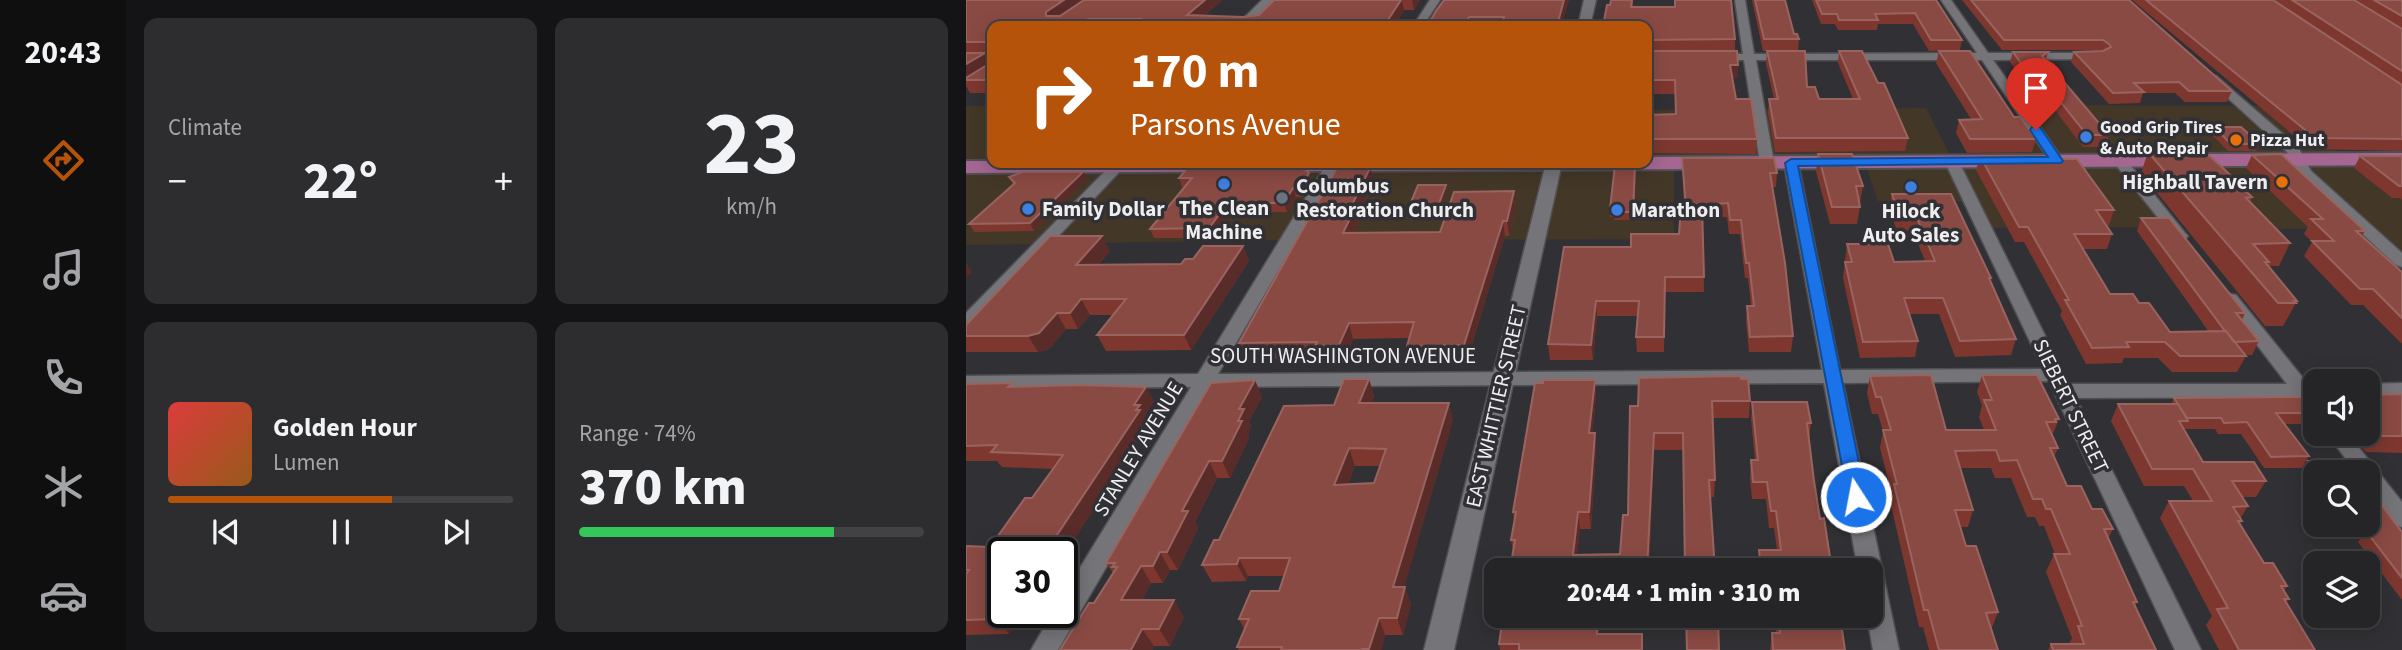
<!DOCTYPE html>
<meta charset="utf-8">
<style>
:root{--surface:#252528;--page:#2d2d30;--text:#f1f3f6;--muted:#a3a5a8;--line:#424245;--accent:#b45309}
body{margin:0;font-family:"Source Sans 3",sans-serif;background:var(--page);color:var(--text);height:100vh;display:flex;flex-direction:column;font-size:26px;white-space:nowrap}
*{box-sizing:border-box;margin:0}
p{font-size:23px;color:var(--muted)}
.icon{flex:none;width:38px;height:38px;fill:none;stroke:currentColor;stroke-width:2;stroke-linecap:round;stroke-linejoin:round}
.map{position:relative;flex:1;overflow:hidden}
.panel{display:flex;flex-direction:column;gap:18px;padding:18px;background:#141416;width:840px}
.panel>*{flex:none}
.guide{position:absolute;left:21px;top:21px;width:665px;height:147px;border-radius:14px;box-shadow:0 4px 18px #0003,0 0 0 2px var(--line);background:#b45309;color:#fff;overflow:hidden}
.buttons{position:absolute;left:1337px;top:369px;display:grid;gap:14px}
.buttons a{display:grid;place-items:center;width:77px;height:77px;border-radius:14px;background:var(--surface);box-shadow:0 4px 18px #0003,0 0 0 2px var(--line);font-size:35px}
.speed{position:absolute;left:21px;top:537px;display:flex;gap:14px;font-size:35px;font-weight:700;text-align:center}
.speed>*{display:grid;place-content:center;width:91px;height:91px;border-radius:50%;background:var(--surface);box-shadow:0 4px 18px #0003,0 0 0 2px var(--line);line-height:1}
.speed .limit{border:4px solid #111;border-radius:10px;background:#fff;color:#111}
.pin{position:absolute;display:grid;place-items:center;width:60px;height:60px;color:#fff;margin:-72px -30px;border-radius:50% 50% 50% 0;rotate:-45deg;box-shadow:0 0 7px #0007}
.pin .icon{rotate:45deg}
.me{position:absolute;width:77px;margin:-38px;rotate:349deg;stroke-linejoin:round;filter:drop-shadow(0 0 5px #0008)}
.turn{display:flex;align-items:center;gap:24px;height:147px;padding:0 28px;font-size:32px}
.turn .icon{width:91px;height:91px;stroke-width:2.5}
.turn b{display:block;font-size:49px;line-height:60px}
.big{font-size:52px;font-weight:800;line-height:1.1}
.panel .card{flex:1;display:flex;flex-direction:column;justify-content:center;gap:10px;min-width:0;padding:0 24px;border-radius:14px;background:var(--page)}
.panel .dial{align-items:center;gap:0}
.dial b{font-size:91px;line-height:1}
.song{display:flex;align-items:center;gap:21px}
.cover{width:84px;height:84px;border-radius:10px;background:linear-gradient(135deg,hsl(0 70% 55%),hsl(30 70% 35%))}
.played{height:7px;border-radius:4px;background:linear-gradient(90deg,var(--accent) 65%,var(--line) 65%)}
.keys{display:flex;justify-content:space-around;direction:ltr}
.heat{display:flex;justify-content:space-between;align-items:center;font-size:38px;direction:ltr}
.charge{height:10px;border-radius:5px;background:linear-gradient(90deg,#34c759 74%,var(--line) 0)}
.panel .tiles{flex:1;display:grid;gap:18px;grid-template-columns:repeat(2,1fr)}
.trip{position:absolute;left:518px;top:558px;width:399px;height:70px;border-radius:14px;background:var(--surface);box-shadow:0 4px 18px #0003,0 0 0 2px var(--line);font-weight:800;line-height:70px;text-align:center}
main{display:flex;flex:1;min-height:0}
.dock{display:flex;flex-direction:column;width:126px;justify-content:space-around;align-items:center;background:#0f0f10;color:var(--muted)}
.dock .icon{width:49px;height:49px}
.dock .on{color:var(--accent)}
.dock b{font-size:32px;color:var(--text)}
.map>svg:first-child{display:block}
.commercial{fill:#433728}
.lines{fill:none;stroke-linecap:round;stroke-linejoin:round}
.minor-casing{stroke:#505054;stroke-width:3}
.tertiary-casing{stroke:#505054;stroke-width:3}
.primary-casing{stroke:#505054;stroke-width:4}
.minor{fill:#757479;fill-rule:evenodd}
.tertiary{fill:#757479;fill-rule:evenodd}
.primary{fill:#a56792;fill-rule:evenodd}
.wall{fill:#7d372f;fill-rule:evenodd}
.shaded-wall{fill:#5a2c29}
.building{fill:#8a4a44;stroke:#99645f;stroke-width:2;fill-rule:evenodd}
.route{fill:#1a73e8;stroke:#114b97;stroke-width:2}
.shop-dot{fill:#3f7fe0;stroke:#313135;stroke-width:2.5}
.food-dot{fill:#e8710a;stroke:#313135;stroke-width:2.5}
.worship-dot{fill:#6b7280;stroke:#313135;stroke-width:2.5}
.labels{text-anchor:middle;stroke-width:7;stroke-linejoin:round;paint-order:stroke}
.far-poi-label{font-size:18px;font-weight:bold;fill:#eeedf0;stroke:#313135;text-anchor:start}
.poi-label{font-size:21px;font-weight:bold;fill:#eeedf0;stroke:#313135;text-anchor:start}
.street-label{font-size:21px;fill:#eeedf0;stroke:#313135}
</style>
<main>
<nav class="dock">
<b>20:43</b>
<svg class="icon on" aria-label="directions" viewBox="0 0 24 24"><path d="M12 3l9 9-9 9-9-9zM9 14v-3h6M13 9l2 2-2 2"/></svg>
<svg class="icon" aria-label="music" viewBox="0 0 24 24"><path d="M9 18V5l10-2v13"/><circle cx="6" cy="18" r="3"/><circle cx="16" cy="16" r="3"/></svg>
<svg class="icon" aria-label="phone" viewBox="0 0 24 24"><path d="M5 4h4l2 5-3 2q2 4 5 5l2-3 5 2v4C11 20 4 13 5 4z"/></svg>
<svg class="icon" aria-label="climate" viewBox="0 0 24 24"><path d="M12 3v18M4 7l16 10M4 17L20 7"/></svg>
<svg class="icon" aria-label="car" viewBox="0 0 24 24"><path d="M5 17H2v-5l4-1 3-4h7l3 4 3 1v5h-3M9 17h6M6 11h13"/><circle cx="7" cy="17" r="2"/><circle cx="17" cy="17" r="2"/></svg>
</nav>
<section class="panel">
<div class="tiles">
<div class="card"><p>Climate</p>
<div class="heat"><a>−</a><b class="big">22°</b><a>+</a></div>
</div>
<div class="card dial"><b>23</b><p>km/h</p></div>
<div class="card">
<div class="song"><i class="cover"></i><div><b>Golden Hour</b><p>Lumen</p></div></div>
<div class="played"></div>
<div class="keys"><svg class="icon" aria-label="previous" viewBox="0 0 24 24"><path d="M18 5L8 12l10 7zM5 5v14"/></svg><svg class="icon" aria-label="pause" viewBox="0 0 24 24"><path d="M8 5v14M16 5v14"/></svg><svg class="icon" aria-label="next" viewBox="0 0 24 24"><path d="M6 5l10 7-10 7zM19 5v14"/></svg></div>
</div>
<div class="card"><p>Range · 74%</p><b class="big">370 km</b><div class="charge"></div></div>
</div>
</section>
<div class="map">
<svg width="1436" height="650" viewBox="0 0 1436 650">
<rect width="100%" height="100%" fill="#313135"/>
<path class="commercial" d="M1051 105 1315 106 1381 159H1436V262L1400 228 1291 229 1227 161 1154 162 1201 227 1016 228 1003 201H912L899 163 708 164V239L324 240 0 245V106H26V163H681V110L960 108 988 163 1030 162 1007 126H1067Z"/>
<g class="lines">
<defs>
<path id="minor" d="M296 0H307L281 26H270Z
M464 0H474L457 26H447Z
M769 0H779L788 54 1011 53 975 0H985L1022 53H1129L1134 56 1129 59 1027 60 1098 161 1091 165 1086 164 1016 60H790L808 163 801 167 794 163 778 60H747L742 57 747 54H777Z
M1242 76H1250L1332 147 1345 171 1436 253V267L1430 265 1334 176 1321 152 1242 80Z
M1153 156 1158 157 1219 233 1222 236 1219 239H1209L1146 160Z
M986 158 993 162 1103 384H1321L1256 299 1264 294 1270 295 1341 383 1349 385V413L1342 411 1331 397 1110 398 1235 650H1209L1083 381 877 383 933 650H907L901 616H905V570H892L858 383 245 387 92 650H65L87 612H96V597L225 387 0 388V376L232 374 361 163H375L252 374 856 370 818 163 825 159 832 163 874 370 1077 369 979 162Z
M147 163H155L159 166 6 327 0 328V313Z
M1436 383V397L1402 396V384Z
M1361 434H1382L1436 502V527L1428 524 1402 489V472H1390Z"/>
<path id="tertiary" d="M618 0H630L624 26H612Z
M580 163H596L488 650H458Z"/>
<path id="primary" d="M1436 153V165L0 173V161L681 163V157Z"/>
</defs>
<use href="#minor" class="minor-casing"/>
<use href="#tertiary" class="tertiary-casing"/>
<use href="#primary" class="primary-casing"/>
<use href="#minor" class="minor"/>
<use href="#tertiary" class="tertiary"/>
<use href="#primary" class="primary"/>
</g>
<path class="wall" d="M0 0H256L238 16 277 17 293 15 308 0H454L448 10H438L428 26H26V93H4L0 86Z
M478 0H603L595 26H461Z
M645 0H667V7L769 39V51L772 78H766L770 99 791 139 790 154 681 153V115L710 114 709 94H681V26L644 5Z
M786 0H819L828 34 833 39 832 51 841 87 853 99H887L872 63 873 51 912 83 942 138 939 151 809 152 802 113 803 99H808L800 64 801 51H797Z
M846 0H970L996 40 994 50 963 51 947 24H912L911 30H872L869 24H855Z
M996 0H1163L1266 91 1261 102H1219L1209 93H1177L1174 103 1143 104 1105 62 1108 52 1136 51 1134 50H1036Z
M1166 0H1307L1436 85V151L1344 149Z
M1308 0H1388L1436 29V85Z
M1388 0H1436V29Z
M973 51 1048 117 1070 139 1066 152 1001 153 990 133 993 120 1005 119 970 63Z
M1047 52H1082L1080 60 1143 135 1140 147H1117L1082 101H1071L1044 62Z
M1248 127 1294 144 1290 151H1262L1245 134Z
M1182 152 1286 197 1284 202 1324 243 1313 266H1303L1331 301 1317 326H1299L1175 173Z
M852 154 897 186 894 203H893L894 207 891 224H864L850 171Z
M1286 155 1399 231 1396 236 1436 272V344L1397 305H1385L1338 256 1346 242 1338 234 1342 227 1280 168Z
M1014 156 1085 159 1148 210 1143 225H1140L1146 234 1141 249H1117L1144 294 1173 303 1204 332H1243L1171 231 1175 218 1279 313 1276 320 1293 341 1286 355H1279L1280 356 1271 372H1206L1192 358H1158L1156 363 1120 364 1094 315 1096 311 1058 242H1049L1010 170Z
M1394 156H1436V200L1434 198H1426L1388 168Z
M716 158 811 173 810 187H806L827 336 825 352H783L780 321 781 306H785L782 278H779L774 234H763L761 217 737 219 738 292H699L698 352H671L670 337 672 316H631L627 360H584L582 344 665 247 713 234 718 208Z
M117 172 121 179 68 231 8 232 3 224 47 185 43 177Z
M670 172 668 220H648V217H644V209Z
M343 173 346 183 337 197H330L321 212 265 213 247 238H188L184 229 218 187H216L213 178Z
M408 182 391 217 393 223 388 233 474 232 548 191 550 206 543 236H539L501 361 445 362 441 346 443 338 387 339 378 361 355 362 353 358 280 359 273 343Z
M481 192 473 214 444 215 443 207Z
M926 194 1025 278 1024 281 1050 339 1045 355 989 357 973 314H944L952 341 949 357 894 358 877 278 881 244 928 262 959 261 947 231H931L923 209Z
M277 246 283 261 225 350 140 351 131 335 147 315H124L112 329H100L83 349 72 352H0V325L144 251 132 265 215 264 227 259Z
M1016 375 1093 419 1086 436 1092 448 1088 457 1101 486 1147 529 1142 539 1171 602 1169 606 1190 650H1082L1085 644H1103L1106 638 1080 572 1088 554H1089L1078 526H1073L1069 517H1061L1045 478H1029L1025 468H994L1007 510 1002 527H995L1000 546 1032 612 1025 630 1032 650H963L957 627H953L924 501 926 495 914 448 917 431 912 414H906L901 393 904 376 980 430H1018L1013 417 1016 405 1011 392Z
M673 378 784 401 783 418H746L749 480 748 497H745L717 450H688L683 570 547 551 545 540 548 521 547 512 629 380 630 397 626 433H629L630 450 625 529H614L611 555 654 554 662 515 672 406Z
M403 379 408 396 405 403 487 420 438 587 445 604 437 635H419L415 650H273L271 647 278 629 273 619 313 591 319 576H282L280 581 246 582 236 565 253 540 368 405ZM389 466H414L408 483 382 484Z
M0 384 48 387 188 401 179 415 182 420 180 421 182 425 37 612H62L52 628H47L43 634 0 635V546L24 547 66 498 87 469 36 467 31 461H0Z
M1436 394V453L1400 452 1384 434H1402V395Z
M296 397 283 421 285 426 282 434 283 438 264 478H251L229 522 232 528 212 570H204L197 583H185L176 600 218 617 204 646H188L186 650H94L128 603 147 573 140 563Z
M1208 398 1347 413 1340 424H1319L1343 456 1336 468H1298L1275 434H1252L1249 429H1218L1237 462 1300 481 1290 497H1277L1282 506 1274 519 1276 521 1274 524 1298 563 1321 586 1318 591 1323 599 1320 603 1349 650H1253L1240 625 1246 616 1194 518 1203 501H1227L1218 486H1178L1145 421 1152 404H1205Z
M786 402 845 423 843 439 848 481 854 519 866 570H792L793 550H811L808 528H803L800 499H786L784 478 785 460H789L785 419Z
M1342 461 1391 472H1349V491L1335 472Z
M1402 487 1436 532V600L1392 542 1397 535 1390 525H1402Z
M537 616H623V620L633 634H676L677 650H534L533 644Z
M808 616H874L879 650H804L806 633H810Z"/>
<path class="shaded-wall" d="M98 0H119L85 24 80 16V12Z
M239 0H256L226 26 221 15Z
M435 0H436L438 10 428 26H418Z
M446 0H454L448 10Z
M598 0H603L595 26H591Z
M503 17 504 26H498Z
M122 19 125 26H113Z
M19 53 25 66 0 80V64Z
M764 65H772V78L764 79Z
M404 168 408 182 391 217 393 223 381 248 377 233 384 209Z
M117 172 121 179 68 231 64 223Z
M343 173 346 183 337 197 334 188Z
M480 185 481 192 473 214 472 206Z
M327 188 330 197 321 212 318 203Z
M548 191 550 206 543 236 541 221Z
M262 203 265 213 247 238 243 228Z
M537 221 539 236 501 361 498 345Z
M136 236 144 251 118 280 110 265Z
M277 246 283 261 225 350 218 335Z
M0 263 6 272 0 278Z
M115 299 124 315 112 329 104 313Z
M630 301 631 316 627 360 625 345Z
M91 313 100 329 83 349 72 352 62 336Z
M383 323 387 339 378 361 373 345Z
M403 379 408 396 399 421 393 403Z
M289 380 296 397 283 421 285 426 282 434 283 438 264 478 256 461 272 421 273 409Z
M629 380 630 397 625 450 623 433Z
M180 387 188 401 179 415 182 420 180 421 182 425 96 559V553H79L168 405Z
M483 403 487 420 433 605 427 587Z
M629 433 630 450 625 529 623 512Z
M688 433V450L683 570H681Z
M383 448 389 466 375 502 368 485Z
M243 461 251 478 229 522 232 528 212 570 201 552 216 511Z
M612 512 614 529 609 570 607 555Z
M194 552 204 570 197 583 187 566Z
M273 558 282 576 280 581 271 564Z
M175 566 185 583 167 617 155 600Z
M439 587 445 604 437 635 431 618Z
M208 600 218 617 204 646 193 629Z
M40 612H62L52 628 40 613Z
M34 613 47 628 43 634 30 619Z
M413 618 419 635 415 650H403Z
M176 629 188 646 186 650H165Z"/>
<path class="building" d="M0 0H98L80 12V16H94L118 0H239L221 15 277 17 293 15 308 0H435L418 26H165L174 19H122L113 26H26V79L25 80H0V78L21 65 22 44 20 42H0Z
M478 0H598L591 26H535L538 17H503L498 26H461L470 11Z
M645 0H666L665 7H709V0H765L769 39 681 40V26H637L641 5H644Z
M789 0H819L828 34H831L833 39H798Z
M850 0H970L996 40H965L949 13 909 14 912 20H873L871 14H856Z
M1005 0H1163L1266 91H1223L1213 82 1168 83 1178 92 1147 93 1108 52 1137 51 1145 47 1143 44 1137 40H1038Z
M1180 0H1307L1436 85V139L1349 138Z
M1326 0H1388L1436 29V71Z
M1408 0H1436V16Z
M681 51H771L772 65H764L770 99H785L791 139H681V115L710 114 709 80H681Z
M801 51H839L841 87H849L853 99H894L873 51H896L912 83H918L942 138H810L803 99H812Z
M973 51H1004L1048 117H1054L1070 139H1004L993 120 1016 119Z
M1047 52H1082L1076 56 1143 135H1121L1085 90H1074Z
M0 53H19L0 64Z
M1248 127H1275L1294 144H1265Z
M1182 152 1240 153 1256 167 1286 197 1280 198 1324 243 1287 244 1303 262H1299L1331 301H1328L1330 303H1312Z
M852 154H886L897 186H890L894 207H866Z
M1315 154 1399 231H1390L1436 272V318L1407 289H1394L1346 241H1368L1345 219H1357L1286 155Z
M1014 156H1082L1085 159H1111L1148 210H1130L1146 234H1108L1144 294H1167L1173 303H1183L1204 332 1260 331 1280 356H1214L1199 342H1160L1163 347 1126 348 1099 300H1103L1062 227H1053Z
M1394 156H1436V186H1433Z
M716 158H808L811 173H804L819 263 827 336 784 337 781 306H788L783 263H780L775 220H764L762 203 736 205 738 277H699L698 337H670L673 301H630L625 345 582 344 598 247H665V234H713L715 208H720Z
M669 164 667 212H648V209H644L649 165Z
M224 165 338 168 343 173 334 188H327L318 203H262L243 228 184 229 226 178H213Z
M371 168H404L384 209 389 208 377 233 474 232 488 192 548 191 541 221H537L498 345 441 346 448 322 383 323 373 345 349 346 351 342 273 343Z
M57 172H117L64 223 3 224 49 183 43 177Z
M452 185H480L472 206 443 207Z
M926 194H985L1025 278H1023L1050 339 994 341 977 298H938L952 341 897 342 879 262H886L881 244H922L928 262 969 261 950 216H933Z
M1175 218H1203L1279 313H1270L1293 341 1268 342 1260 331H1259Z
M84 236H136L110 265 215 264 219 259H227L237 246H277L218 335H131L160 299H115L104 313H91L73 333 62 336H0V325Z
M965 375 980 430H1030L1018 400H1026L1016 375H1071L1093 419H1089L1090 422H1080L1092 448H1084L1101 486H1115L1126 509H1136L1147 529H1138L1171 602H1167L1190 650H1087L1085 644H1118L1112 626H1116L1088 554H1104L1085 509H1080L1076 499H1067L1051 460 1034 461 1030 450 989 451 1007 510H989L1000 546H1010L1032 612 1020 613 1032 650H973L962 610H958L928 484H931L917 430H925L915 397H910L904 376Z
M774 376 775 379H782L784 401H746L749 480H743L749 570H719L717 433H688L681 570H544L549 540H545L550 512H547L569 383H577V380H629L623 433H629L623 512H612L607 555 654 554 657 515H662L664 406H672L673 378Z
M378 379H403L393 403H483L427 587H439L431 618H413L403 649H396V650H315L316 647H271L283 619H273L285 591H313L324 558H273L271 564 236 565 248 540H253L318 406 368 405ZM383 448 420 449 408 483 368 485Z
M289 380 273 409H278L272 421H276L256 461H243L216 511H222L201 552H194L187 566H175L155 600H208L193 629H176L165 650H94L123 603H128L151 567H146L149 563H140L245 383Z
M46 383 42 387 114 385 180 387 168 405H174L170 410H174L79 553H37V612H40V613H34L30 619 0 620V574L3 570H0V546L24 547 59 498H66L97 455 25 452 31 445 0 446V384Z
M1436 394V436H1411L1402 425V395Z
M1335 397 1347 413H1310L1343 456 1305 457 1281 422 1258 423 1255 418H1221L1208 398Z
M786 402H841L845 423H841L848 481 854 519 858 518 866 570H795L793 550H815L810 511H805L801 482H787L785 460H792Z
M1152 404H1212L1222 421H1213L1237 462H1288L1300 481H1266L1282 506 1267 507 1276 521H1272L1298 563H1307L1321 586H1315L1323 599H1318L1349 650H1273L1251 609 1262 608 1203 501H1246L1227 469H1186Z
M1342 461H1382L1391 472H1350Z
M1402 487 1436 532V578L1400 531H1410L1402 521Z
M537 616H620V620H632L631 634H676V650H553V644H533Z
M720 616H746V620L752 619 753 650H721Z
M812 616H874L879 650H807L806 633H814Z"/>
<path class="route" d="M1066 127H1074L1097 161 1095 163 832 166 900 497 897 503 890 505 883 503 819 163 825 159 1082 157 1064 130Z"/>
<g class="shop-dot">
<circle cx="1120" cy="137" r="7"/>
<circle cx="258" cy="184" r="7"/>
<circle cx="945" cy="187" r="7"/>
<circle cx="62" cy="209" r="7"/>
<circle cx="651" cy="210" r="7"/>
</g>
<g class="food-dot">
<circle cx="1270" cy="140" r="7"/>
<circle cx="1316" cy="182" r="7"/>
</g>
<circle class="worship-dot" cx="316" cy="198" r="7"/>
<g class="labels">
<g class="far-poi-label">
<text x="1134" y="133">Good Grip Tires<tspan x="1134" dy="21">&amp; Auto Repair</tspan></text>
<text x="1284" y="146">Pizza Hut</text>
</g>
<g class="poi-label">
<text x="1302" y="189" text-anchor="end">Highball Tavern</text>
<text x="330" y="193">Columbus<tspan x="330" dy="24">Restoration Church</tspan></text>
<text x="258" y="215" text-anchor="middle">The Clean<tspan x="258" dy="24">Machine</tspan></text>
<text x="76" y="216">Family Dollar</text>
<text x="665" y="217">Marathon</text>
<text x="945" y="218" text-anchor="middle">Hilock<tspan x="945" dy="24">Auto Sales</tspan></text>
</g>
<g class="street-label">
<text x="377" y="363">SOUTH WASHINGTON AVENUE</text>
<text transform="translate(530 406) rotate(-77)" y="7">EAST WHITTIER STREET</text>
<text transform="translate(1105 406) rotate(64)" y="7">SIEBERT STREET</text>
<text transform="translate(172 449) rotate(-59)" y="7">STANLEY AVENUE</text>
</g>
</g>
</svg>
<div class="buttons">
<a><svg class="icon" aria-label="sound" viewBox="0 0 24 24"><path d="M4 9h4l5-4v14l-5-4H4zM17 9q2 3 0 6"/></svg></a>
<a><svg class="icon" aria-label="search" viewBox="0 0 24 24"><circle cx="10" cy="10" r="6"/><path d="M15 15l6 6"/></svg></a>
<a><svg class="icon" aria-label="layers" viewBox="0 0 24 24"><path d="M12 4l9 5-9 5-9-5zM3 14l9 5 9-5"/></svg></a>
</div>
<div class="speed"><div class="limit">30</div></div>
<div class="pin" style="left:1070px;top:130px;background:#d93025"><svg class="icon" aria-label="arrive" viewBox="0 0 24 24"><path d="M6 21V4h12l-3 4 3 4H6"/></svg></div>
<svg class="me" style="left:890px;top:497px" viewBox="-20 -20 40 40"><circle r="17" fill="#1a73e8" stroke="#fff" stroke-width="3"/><path d="M0-11L8 9 0 5-8 9z" fill="#fff"/></svg>
<div class="trip">20:44 · 1 min · 310 m</div>
<div class="guide">
<div class="turn"><svg class="icon" aria-label="right" viewBox="0 0 24 24"><path d="M7 20v-9h11M14 6l5 5-5 5"/></svg><div><b>170 m</b>Parsons Avenue</div></div>
</div>
</div>
</main>
